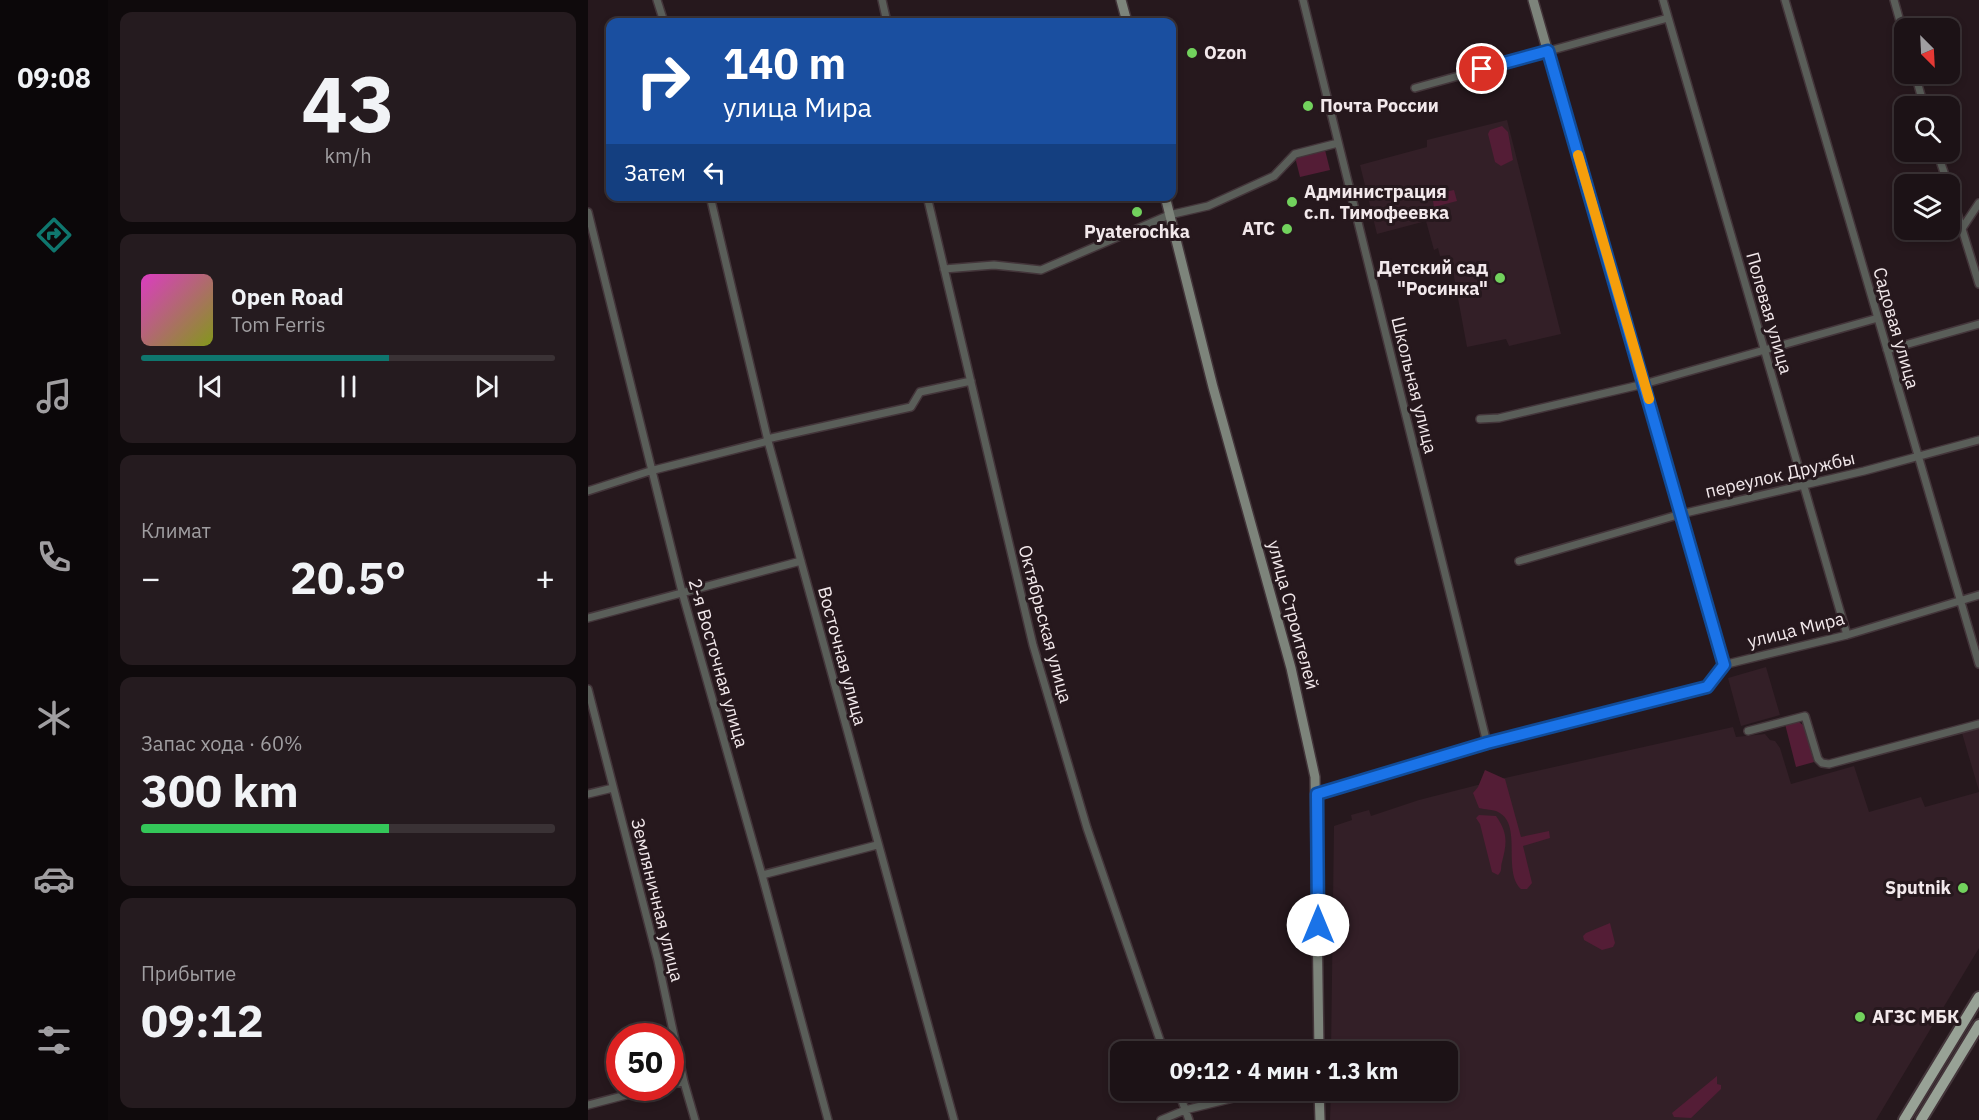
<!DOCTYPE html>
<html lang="ru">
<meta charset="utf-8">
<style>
:root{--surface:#1c1216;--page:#251b1f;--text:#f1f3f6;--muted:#a09ea1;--line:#3a3235;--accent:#0f766e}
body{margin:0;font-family:"IBM Plex Sans",sans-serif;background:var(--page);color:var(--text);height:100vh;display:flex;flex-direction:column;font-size:22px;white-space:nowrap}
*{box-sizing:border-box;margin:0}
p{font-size:20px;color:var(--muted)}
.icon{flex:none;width:33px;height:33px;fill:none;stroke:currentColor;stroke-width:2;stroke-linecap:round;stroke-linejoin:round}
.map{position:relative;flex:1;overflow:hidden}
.details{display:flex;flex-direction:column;gap:12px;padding:12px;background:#0f0a0c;width:480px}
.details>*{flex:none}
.banner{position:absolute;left:18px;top:18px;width:570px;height:183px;border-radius:12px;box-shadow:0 3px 9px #0003,0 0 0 2px var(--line);background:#1a4fa0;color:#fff;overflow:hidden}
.needle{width:39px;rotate:156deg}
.tools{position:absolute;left:1306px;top:18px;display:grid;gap:12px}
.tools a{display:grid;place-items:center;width:66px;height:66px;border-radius:12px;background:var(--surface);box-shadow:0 3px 9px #0003,0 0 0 2px var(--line);font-size:30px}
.speed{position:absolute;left:18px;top:1023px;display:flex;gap:12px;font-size:30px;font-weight:700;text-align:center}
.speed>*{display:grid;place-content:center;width:78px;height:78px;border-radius:50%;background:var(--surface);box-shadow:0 3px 9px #0003,0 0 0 2px var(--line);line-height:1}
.speed .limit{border:9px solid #d22;background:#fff;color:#111}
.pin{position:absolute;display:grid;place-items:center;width:51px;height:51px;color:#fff;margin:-26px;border:3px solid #fff;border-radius:50%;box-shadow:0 2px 6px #0007}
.me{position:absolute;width:66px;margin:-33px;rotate:0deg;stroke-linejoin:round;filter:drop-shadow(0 0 4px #0008)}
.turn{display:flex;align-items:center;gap:21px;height:126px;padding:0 18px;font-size:27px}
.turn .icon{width:78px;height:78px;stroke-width:2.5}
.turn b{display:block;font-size:42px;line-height:51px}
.then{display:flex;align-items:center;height:57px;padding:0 18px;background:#0003;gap:12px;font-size:22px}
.big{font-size:45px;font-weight:700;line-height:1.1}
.details .card{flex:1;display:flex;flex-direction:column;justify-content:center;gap:9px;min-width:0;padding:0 21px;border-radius:12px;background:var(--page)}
.details .dial{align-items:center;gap:0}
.dial b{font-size:78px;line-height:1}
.song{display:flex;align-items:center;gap:18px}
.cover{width:72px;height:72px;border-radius:9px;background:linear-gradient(135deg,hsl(310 70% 55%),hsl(70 70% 35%))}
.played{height:6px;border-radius:3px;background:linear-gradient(90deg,var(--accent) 60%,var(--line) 60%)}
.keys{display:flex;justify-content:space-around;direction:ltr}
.heat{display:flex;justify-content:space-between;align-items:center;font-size:33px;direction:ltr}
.charge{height:9px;border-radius:4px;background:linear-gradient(90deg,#34c759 60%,var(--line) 0)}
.trip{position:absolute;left:522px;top:1041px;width:348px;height:60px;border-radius:12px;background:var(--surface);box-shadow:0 3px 9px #0003,0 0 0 2px var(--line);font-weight:700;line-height:60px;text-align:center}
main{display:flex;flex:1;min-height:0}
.dock{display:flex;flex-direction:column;width:108px;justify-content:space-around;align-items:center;background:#0b0709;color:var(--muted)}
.dock .icon{width:42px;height:42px}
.dock .current{color:var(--accent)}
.dock b{font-size:27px;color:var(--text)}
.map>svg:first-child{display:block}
.built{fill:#331f27}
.green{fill:#541d36}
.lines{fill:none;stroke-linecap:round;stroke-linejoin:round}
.street-casing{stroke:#43353a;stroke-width:10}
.secondary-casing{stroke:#43353a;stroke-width:12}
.primary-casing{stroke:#43353a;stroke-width:14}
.street{stroke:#5a5e59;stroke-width:7}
.secondary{stroke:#7d847b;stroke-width:9}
.primary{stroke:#98a296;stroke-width:10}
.route-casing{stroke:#114b97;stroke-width:15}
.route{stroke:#1a73e8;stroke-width:10}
.slow{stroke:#f59e0b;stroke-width:10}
.poi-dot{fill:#72d25d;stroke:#26181d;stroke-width:2}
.labels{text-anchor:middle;stroke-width:6;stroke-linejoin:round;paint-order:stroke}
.poi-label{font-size:18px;font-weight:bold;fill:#f2e8eb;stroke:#26181d;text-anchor:start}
.street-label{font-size:18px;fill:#f2e8eb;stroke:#26181d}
</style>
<main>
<nav class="dock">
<b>09:08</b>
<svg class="icon current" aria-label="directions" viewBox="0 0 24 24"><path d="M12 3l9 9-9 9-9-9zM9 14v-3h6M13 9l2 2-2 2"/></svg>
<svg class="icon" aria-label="music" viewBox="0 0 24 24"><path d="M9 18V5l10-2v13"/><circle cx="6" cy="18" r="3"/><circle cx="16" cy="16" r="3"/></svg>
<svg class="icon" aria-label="phone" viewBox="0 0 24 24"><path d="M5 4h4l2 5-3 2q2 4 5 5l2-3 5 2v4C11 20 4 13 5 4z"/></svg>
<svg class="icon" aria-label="climate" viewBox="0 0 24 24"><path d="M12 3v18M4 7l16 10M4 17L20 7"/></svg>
<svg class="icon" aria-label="car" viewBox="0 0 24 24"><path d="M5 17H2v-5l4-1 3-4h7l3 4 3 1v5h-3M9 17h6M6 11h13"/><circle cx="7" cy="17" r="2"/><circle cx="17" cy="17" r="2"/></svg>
<svg class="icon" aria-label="filters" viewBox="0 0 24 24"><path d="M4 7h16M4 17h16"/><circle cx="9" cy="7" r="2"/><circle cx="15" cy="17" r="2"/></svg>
</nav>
<section class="details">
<div class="card dial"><b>43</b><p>km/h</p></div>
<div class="card">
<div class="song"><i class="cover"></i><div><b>Open Road</b><p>Tom Ferris</p></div></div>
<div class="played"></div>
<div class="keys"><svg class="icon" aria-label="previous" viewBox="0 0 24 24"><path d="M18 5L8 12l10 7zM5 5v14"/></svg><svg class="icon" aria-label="pause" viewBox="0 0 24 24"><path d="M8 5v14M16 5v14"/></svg><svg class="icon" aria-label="next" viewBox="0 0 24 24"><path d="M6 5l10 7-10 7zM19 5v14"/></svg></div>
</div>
<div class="card"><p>Климат</p>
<div class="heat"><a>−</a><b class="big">20.5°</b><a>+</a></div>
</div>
<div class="card"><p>Запас хода · 60%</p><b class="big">300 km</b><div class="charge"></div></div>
<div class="card"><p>Прибытие</p><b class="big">09:12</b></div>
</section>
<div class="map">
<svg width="1391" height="1120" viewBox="0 0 1391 1120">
<rect width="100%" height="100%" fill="#26181d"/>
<path class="built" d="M919 120 973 334 921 346 918 339 879 347 862 255 852 256 850 248 846 250 838 221 789 234 772 165 839 147V140Z
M1178 667 1192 715 1153 726 1140 678Z
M1145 727 1148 737 1177 734 1182 740 1187 741 1192 748 1203 784 1266 766 1281 812 1333 797 1337 807 1391 792V948L1288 1120H742L743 1091 860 1090V1052L743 1051 746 826 764 820 763 815 781 810 783 816 831 800 917 778Z
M1391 729V791L1374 733Z"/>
<path class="green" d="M914 126 920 132 925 160 913 166 907 162 900 134 902 130Z
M737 150 742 170 712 177 707 157Z
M866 190 869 201 846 207 844 195Z
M1210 721 1216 726 1226 762 1208 767 1197 724Z
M897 770 917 779 933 837 961 831 962 838 935 846 944 883 939 889H933C914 871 935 824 910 812 905 809 897 810 891 808L885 793 890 787Z
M891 815 908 816C920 833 919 843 914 862 912 868 915 870 910 875L904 872 892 824 888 818Z
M1022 923 1027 943 1025 947 1014 950 996 940 995 936 998 933Z
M1129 1076V1084L1133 1085V1089L1103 1118 1086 1117 1084 1113Z"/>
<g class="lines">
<defs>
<path id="street" d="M69 0 76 22
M294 0 299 22
M715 0 899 743
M1075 0 1259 635
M1197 0 1391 664
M1306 0 1317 39
M1327 74 1336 106
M827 88 1080 18
M1349 152 1360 184
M1362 190 1391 284
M122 196 180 441 366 1120
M339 196 445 645 499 828 576 1052
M0 212 94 592 174 875 240 1120
M1375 227 1391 203
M356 269 406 265 453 270 581 215 620 206 686 176 707 154 750 143
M1299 350 1391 324
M892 419 911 418 1056 384 1290 318
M179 439 323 407 332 392 383 381
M0 491 62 471 180 441
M931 561 1093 514 1276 471 1391 440
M0 618 213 561
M1135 665 1259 635 1391 595
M0 689 70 961 96 1082 107 1120
M1160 731 1217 716 1230 759 1234 763 1241 764 1391 724
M0 794 25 788
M174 875 289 845
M82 1084 96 1082
M590 1090 601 1120
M0 1105 65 1088
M573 1120 597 1110 678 1090"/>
<path id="secondary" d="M533 0 539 22
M577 196 625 387 703 668 727 777 731 1052
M729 794 899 743 1119 687 1135 665 945 0
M731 1090 732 1120"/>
<path id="primary" d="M1316 1120 1391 997
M1333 1120 1391 1025"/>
</defs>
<use href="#street" class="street-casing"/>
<use href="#secondary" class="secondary-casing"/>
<use href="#primary" class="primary-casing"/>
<use href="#street" class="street"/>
<use href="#secondary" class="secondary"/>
<use href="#primary" class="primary"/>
</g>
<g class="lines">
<defs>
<path id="route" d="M730 925 729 794 899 743 1119 687 1136 665 960 51 894 69"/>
</defs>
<use href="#route" class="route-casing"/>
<use href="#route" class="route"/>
<path class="slow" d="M990 155 1061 399"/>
</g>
<g class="poi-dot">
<circle cx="604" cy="53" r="6"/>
<circle cx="720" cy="106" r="6"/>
<circle cx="704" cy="202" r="6"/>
<circle cx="549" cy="212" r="6"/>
<circle cx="699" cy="229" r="6"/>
<circle cx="912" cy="278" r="6"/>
<circle cx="1375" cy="888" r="6"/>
<circle cx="1272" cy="1017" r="6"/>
</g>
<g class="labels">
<g class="poi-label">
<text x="616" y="59">Ozon</text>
<text x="732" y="112">Почта России</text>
<text x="716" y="198">Администрация<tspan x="716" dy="21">с.п. Тимофеевка</tspan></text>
<text x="687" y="235" text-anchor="end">АТС</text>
<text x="549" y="238" text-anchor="middle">Pyaterochka</text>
<text x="900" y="274" text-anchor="end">Детский сад<tspan x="900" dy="21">"Росинка"</tspan></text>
<text x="1363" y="894" text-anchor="end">Sputnik</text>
<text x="1284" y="1023">АГЗС МБК</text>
</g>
<g class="street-label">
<text transform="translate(1181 313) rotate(74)" y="6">Полевая улица</text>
<text transform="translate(1308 328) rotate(74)" y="6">Садовая улица</text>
<text transform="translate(826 385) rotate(76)" y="6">Школьная улица</text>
<text transform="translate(1192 475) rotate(-13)" y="6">переулок Дружбы</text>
<text transform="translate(705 615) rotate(75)" y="6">улица Строителей</text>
<text transform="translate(457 624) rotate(75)" y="6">Октябрьская улица</text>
<text transform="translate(1208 630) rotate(-14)" y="6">улица Мира</text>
<text transform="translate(254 656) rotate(75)" y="6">Восточная улица</text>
<text transform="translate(130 663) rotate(74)" y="6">2-я Восточная улица</text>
<text transform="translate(69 900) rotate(76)" y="6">Земляничная улица</text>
</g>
</g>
</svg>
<div class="tools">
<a><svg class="needle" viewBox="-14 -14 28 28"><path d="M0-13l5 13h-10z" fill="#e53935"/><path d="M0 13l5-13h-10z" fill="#a09ea1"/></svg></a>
<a><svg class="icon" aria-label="search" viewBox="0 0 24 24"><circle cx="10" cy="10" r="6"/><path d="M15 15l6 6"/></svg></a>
<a><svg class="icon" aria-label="layers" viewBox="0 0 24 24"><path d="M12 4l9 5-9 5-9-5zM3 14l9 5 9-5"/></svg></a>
</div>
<div class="speed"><div class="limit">50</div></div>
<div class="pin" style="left:894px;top:69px;background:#d93025"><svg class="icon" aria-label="arrive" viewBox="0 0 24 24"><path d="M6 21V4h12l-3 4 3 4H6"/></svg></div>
<svg class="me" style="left:730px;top:925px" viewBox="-20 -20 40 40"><circle r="19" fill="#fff"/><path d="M0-13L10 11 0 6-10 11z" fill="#1a73e8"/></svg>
<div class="trip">09:12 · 4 мин · 1.3 km</div>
<div class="banner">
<div class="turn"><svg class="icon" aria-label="right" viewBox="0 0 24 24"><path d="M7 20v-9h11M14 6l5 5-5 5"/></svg><div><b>140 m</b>улица Мира</div></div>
<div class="then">Затем<svg class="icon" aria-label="left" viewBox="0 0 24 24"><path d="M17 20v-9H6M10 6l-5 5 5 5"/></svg></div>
</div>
</div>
</main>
